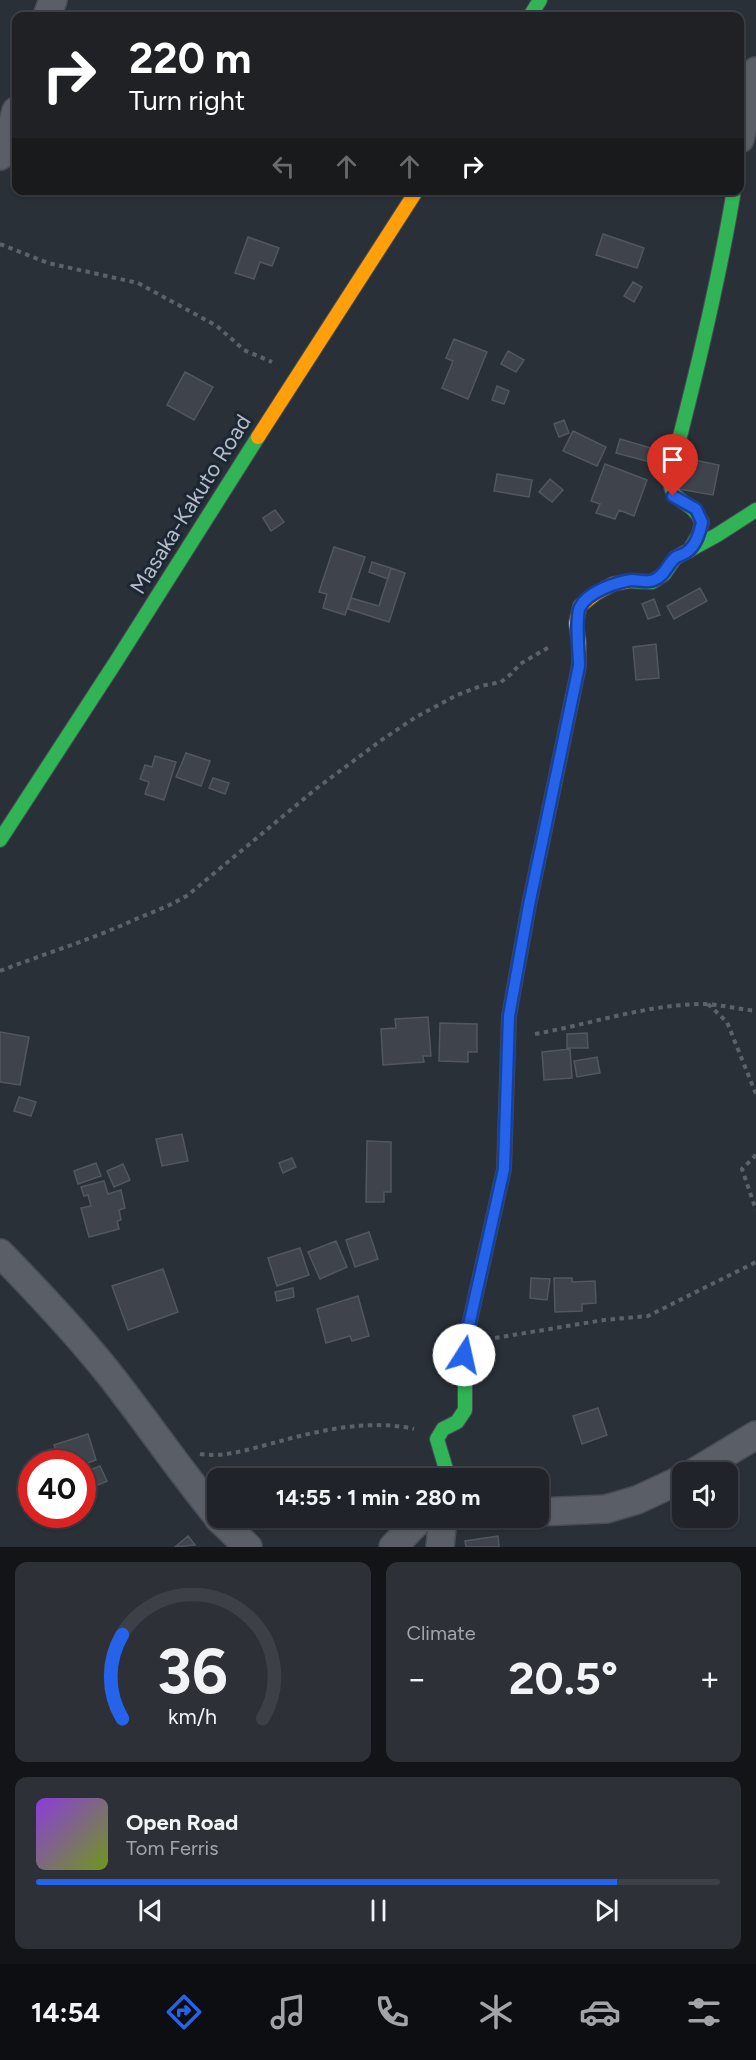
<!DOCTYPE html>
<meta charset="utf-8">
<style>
:root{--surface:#20242a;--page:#2d3036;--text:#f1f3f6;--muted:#a2a4a8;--line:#3d4147;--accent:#2563eb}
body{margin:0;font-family:Figtree,sans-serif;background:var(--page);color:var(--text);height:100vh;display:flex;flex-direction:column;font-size:22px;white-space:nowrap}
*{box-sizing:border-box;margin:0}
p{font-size:20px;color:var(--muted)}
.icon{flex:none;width:33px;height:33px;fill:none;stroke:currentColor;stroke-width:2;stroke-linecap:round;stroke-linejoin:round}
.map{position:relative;height:1547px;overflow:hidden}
.side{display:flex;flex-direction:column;gap:15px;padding:15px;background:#121417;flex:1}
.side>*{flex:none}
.guide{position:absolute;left:12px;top:12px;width:732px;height:183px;border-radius:12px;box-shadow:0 2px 4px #0004,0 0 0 2px var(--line);background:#202124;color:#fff;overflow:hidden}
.fabs{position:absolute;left:672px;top:1462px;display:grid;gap:12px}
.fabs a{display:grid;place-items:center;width:66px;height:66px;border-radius:12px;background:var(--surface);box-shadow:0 2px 4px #0004,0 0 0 2px var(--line);font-size:30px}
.speed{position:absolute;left:18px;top:1450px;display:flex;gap:12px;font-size:30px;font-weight:700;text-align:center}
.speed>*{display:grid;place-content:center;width:78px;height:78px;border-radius:50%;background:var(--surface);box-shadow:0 2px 4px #0004,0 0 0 2px var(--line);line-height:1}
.speed .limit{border:9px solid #d22;background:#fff;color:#111}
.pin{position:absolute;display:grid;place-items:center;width:51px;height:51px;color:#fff;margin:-62px -26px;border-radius:50% 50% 50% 0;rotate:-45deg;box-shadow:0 0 6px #0007}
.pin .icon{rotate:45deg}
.me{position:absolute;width:66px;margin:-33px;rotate:10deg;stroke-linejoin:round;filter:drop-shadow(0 0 4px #0008)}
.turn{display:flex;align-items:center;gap:21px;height:126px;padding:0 18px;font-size:27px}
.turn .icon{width:78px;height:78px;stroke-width:2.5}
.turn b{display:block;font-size:42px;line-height:51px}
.lanes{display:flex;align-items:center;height:57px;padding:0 18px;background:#0003;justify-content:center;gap:30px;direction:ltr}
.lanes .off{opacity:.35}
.big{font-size:45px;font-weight:700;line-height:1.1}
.side .widget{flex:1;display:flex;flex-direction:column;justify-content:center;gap:9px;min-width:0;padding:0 21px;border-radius:12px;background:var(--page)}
.side .dial{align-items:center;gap:0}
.dial svg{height:156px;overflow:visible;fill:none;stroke:var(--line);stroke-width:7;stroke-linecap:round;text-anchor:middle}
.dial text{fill:var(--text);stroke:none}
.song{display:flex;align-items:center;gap:18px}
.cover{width:72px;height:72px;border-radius:9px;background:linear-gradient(135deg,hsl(270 70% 55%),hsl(80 70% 35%))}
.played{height:6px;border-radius:3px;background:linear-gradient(90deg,var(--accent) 85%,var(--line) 85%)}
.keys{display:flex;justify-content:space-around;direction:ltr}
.heat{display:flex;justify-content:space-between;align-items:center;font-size:33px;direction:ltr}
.side .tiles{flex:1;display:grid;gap:15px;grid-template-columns:1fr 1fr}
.widget:last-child{grid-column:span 2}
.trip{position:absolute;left:207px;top:1468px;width:342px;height:60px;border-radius:12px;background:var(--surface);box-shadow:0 2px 4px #0004,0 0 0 2px var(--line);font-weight:700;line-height:60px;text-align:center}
.tab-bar{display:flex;height:96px;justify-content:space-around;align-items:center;background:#0d0e11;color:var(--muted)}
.tab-bar .icon{width:42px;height:42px}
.tab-bar .on{color:var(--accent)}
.tab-bar b{font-size:27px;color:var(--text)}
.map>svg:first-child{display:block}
.building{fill:#3f444c;stroke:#52575f;stroke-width:1.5}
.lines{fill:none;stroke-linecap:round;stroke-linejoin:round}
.street-casing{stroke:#484c55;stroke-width:30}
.fast-casing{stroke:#484c55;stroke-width:16}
.slow-casing{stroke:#484c55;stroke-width:16}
.path{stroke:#5c6268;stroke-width:4;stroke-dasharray:4.5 4.5;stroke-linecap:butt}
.street{stroke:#5a5e66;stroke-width:27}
.fast{stroke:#30b455;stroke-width:14}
.slow{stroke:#ff9f0a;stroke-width:14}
.route-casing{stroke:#184099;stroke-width:15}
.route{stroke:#2563eb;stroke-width:10}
.labels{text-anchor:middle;stroke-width:6;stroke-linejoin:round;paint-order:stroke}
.street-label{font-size:22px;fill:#b4bcc9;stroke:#1d2633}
</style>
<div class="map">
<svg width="756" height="1547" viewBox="0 0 756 1547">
<rect width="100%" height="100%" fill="#2a3038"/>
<path class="building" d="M603 234 644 248 637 268 596 255Z
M248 237 279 248 272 266 260 262 254 279 235 273Z
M633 282 642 287 634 302 624 296Z
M454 339 487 352 468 399 442 388 453 361 446 358Z
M508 351 524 360 516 372 501 364Z
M185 372 213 387 194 420 167 405Z
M497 386 509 391 504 404 492 400Z
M564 420 569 433 559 437 554 424Z
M573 431 606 447 597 466 563 451Z
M620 439 661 451 658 464 616 453Z
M684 458 719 465 713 495 678 489Z
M605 464 647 480 634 516 619 510 615 519 596 513 600 504 591 501Z
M497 474 532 480 529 497 494 491Z
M550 479 563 490 552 502 539 492Z
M275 510 284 522 271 531 263 518Z
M334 547 365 557 345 615 323 608 327 594 319 592Z
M372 562 391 568 388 579 369 572Z
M391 568 405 573 389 622 348 609 351 598 379 606Z
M700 588 707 601 674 619 667 606Z
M654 599 660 615 648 619 642 604Z
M656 644 659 678 636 680 633 647Z
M186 753 210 761 201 786 176 777Z
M155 756 176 762 164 800 145 794 149 782 140 779 145 765 152 767Z
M213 778 229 783 225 794 209 788Z
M428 1017 431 1056H423L424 1062 383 1065 381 1029 396 1028 395 1019Z
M440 1023 477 1024V1052H468V1062L439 1061Z
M0 1032 29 1037 20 1085 0 1082Z
M587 1033 588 1048H567V1034Z
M570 1049 572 1078 544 1080 542 1052Z
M597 1057 600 1073 577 1077 574 1061Z
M19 1097 36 1102 31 1116 14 1111Z
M182 1134 188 1161 162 1166 156 1139Z
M367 1141 391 1142V1192H384V1202H366Z
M292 1158 296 1167 283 1173 279 1163Z
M96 1163 101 1176 78 1184 74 1171Z
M123 1164 130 1180 114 1187 107 1171Z
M104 1181 108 1194 121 1190 125 1208 119 1210 121 1220 117 1221 119 1229 89 1237 81 1208 91 1206 88 1195 84 1196 81 1187Z
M369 1232 378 1259 355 1267 346 1240Z
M336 1241 347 1267 320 1279 308 1252Z
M300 1248 309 1275 277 1286 268 1258Z
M163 1269 178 1312 128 1330 112 1286Z
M531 1278 550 1279 547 1300 530 1298Z
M554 1278H572V1282L595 1281 596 1303 582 1304V1311L555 1312Z
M293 1288 294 1297 277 1301 275 1292Z
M358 1296 369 1336 352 1341 350 1336 326 1343 317 1309Z
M598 1408 607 1435 582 1444 573 1416Z
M88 1434 96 1460 82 1465 60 1464 54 1445Z
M100 1466 107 1481 84 1491 82 1473Z
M188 1536 195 1545 175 1547Z
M498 1536 499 1547H466L465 1541Z"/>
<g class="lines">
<defs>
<path id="street" d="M47 16 53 0
M740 139 756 71
M0 156 9 137 16 111
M0 1253C38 1292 76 1332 110 1375 147 1422 180 1471 218 1517
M693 1473 756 1435
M538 1512 606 1509 637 1500 682 1479
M218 1518 248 1547
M393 1547 421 1518
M440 1547 443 1518"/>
<path id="fast" d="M530 16 540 0
M689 551 699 534 702 522C690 496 669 506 670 475 695 380 718 286 734 190
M629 581 652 582 664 574 675 558 717 535 756 510
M0 840 117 660 258 437
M449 1479 437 1439 443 1429 457 1422 465 1410V1343L504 1169 509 1016 529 905 554 786"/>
<path id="slow" d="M258 437 417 190
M554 786 579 666V643L576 623 580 606 595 594 613 584 629 581"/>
</defs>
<use href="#street" class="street-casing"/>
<use href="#fast" class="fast-casing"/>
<use href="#slow" class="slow-casing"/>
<path class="path" d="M0 244 48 263 138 283 217 326 244 350 272 362
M0 971C41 955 84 942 125 924 146 914 167 908 188 895L317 788 383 739 416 717 457 695 481 686 501 682 511 674 520 664 551 646
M708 1004 727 1022 756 1094
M535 1034C591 1024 648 1004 705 1004 722 1005 739 1009 756 1011
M756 1155 742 1169 756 1210
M495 1338 604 1320 648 1316 756 1262
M200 1454C226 1458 253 1448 277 1442 321 1430 369 1419 414 1429"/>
<use href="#street" class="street"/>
<use href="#fast" class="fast"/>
<use href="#slow" class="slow"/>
</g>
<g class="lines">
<defs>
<path id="route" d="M464 1355 465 1343 504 1169 509 1016 529 905 579 666C579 652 575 617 580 607 588 592 616 582 632 580 639 580 648 583 654 580 666 575 667 564 676 557 680 555 685 554 688 551 696 545 700 532 702 522L696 509 673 496"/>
</defs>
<use href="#route" class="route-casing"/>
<use href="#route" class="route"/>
</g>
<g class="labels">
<g class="street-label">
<text transform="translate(190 504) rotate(-58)" y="8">Masaka-Kakuto Road</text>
</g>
</g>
</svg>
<div class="fabs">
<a><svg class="icon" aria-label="sound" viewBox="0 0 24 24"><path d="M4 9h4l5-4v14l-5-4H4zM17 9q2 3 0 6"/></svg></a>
</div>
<div class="speed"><div class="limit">40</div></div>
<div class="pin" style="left:673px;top:496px;background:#d93025"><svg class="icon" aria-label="arrive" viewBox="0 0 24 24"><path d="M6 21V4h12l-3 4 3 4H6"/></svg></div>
<svg class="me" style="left:464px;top:1355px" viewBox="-20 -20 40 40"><circle r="19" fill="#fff"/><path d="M0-13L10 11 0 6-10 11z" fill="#2563eb"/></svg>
<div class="trip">14:55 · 1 min · 280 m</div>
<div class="guide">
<div class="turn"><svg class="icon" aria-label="right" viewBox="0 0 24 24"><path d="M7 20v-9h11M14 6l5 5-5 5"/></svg><div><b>220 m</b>Turn right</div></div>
<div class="lanes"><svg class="icon off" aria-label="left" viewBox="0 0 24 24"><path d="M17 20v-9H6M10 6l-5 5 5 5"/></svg><svg class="icon off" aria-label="ahead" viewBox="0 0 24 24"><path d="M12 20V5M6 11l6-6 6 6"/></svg><svg class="icon off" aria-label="ahead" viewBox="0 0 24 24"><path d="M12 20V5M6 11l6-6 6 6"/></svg><svg class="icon" aria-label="right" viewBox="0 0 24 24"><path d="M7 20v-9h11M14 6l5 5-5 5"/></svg></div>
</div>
</div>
<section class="side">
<div class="tiles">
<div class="widget dial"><svg viewBox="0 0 100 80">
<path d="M14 69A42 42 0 1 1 86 69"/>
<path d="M14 69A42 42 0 0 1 14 26" stroke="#2563eb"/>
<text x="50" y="56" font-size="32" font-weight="700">36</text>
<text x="50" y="72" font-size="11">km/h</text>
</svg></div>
<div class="widget"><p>Climate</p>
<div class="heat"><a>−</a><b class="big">20.5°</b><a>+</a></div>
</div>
<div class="widget">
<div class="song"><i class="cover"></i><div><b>Open Road</b><p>Tom Ferris</p></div></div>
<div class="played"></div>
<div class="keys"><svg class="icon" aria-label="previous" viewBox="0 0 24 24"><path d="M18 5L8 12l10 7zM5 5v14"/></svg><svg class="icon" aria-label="pause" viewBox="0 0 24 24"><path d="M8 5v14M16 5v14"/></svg><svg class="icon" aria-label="next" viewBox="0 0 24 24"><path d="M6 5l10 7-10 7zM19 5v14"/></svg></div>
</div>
</div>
</section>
<nav class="tab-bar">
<b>14:54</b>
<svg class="icon on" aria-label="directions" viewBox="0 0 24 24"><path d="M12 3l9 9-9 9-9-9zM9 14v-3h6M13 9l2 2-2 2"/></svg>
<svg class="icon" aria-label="music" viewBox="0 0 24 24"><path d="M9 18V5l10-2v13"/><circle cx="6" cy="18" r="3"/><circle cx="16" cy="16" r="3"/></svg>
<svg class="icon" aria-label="phone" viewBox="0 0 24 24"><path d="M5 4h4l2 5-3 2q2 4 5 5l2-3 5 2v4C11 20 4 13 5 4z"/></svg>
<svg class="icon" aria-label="climate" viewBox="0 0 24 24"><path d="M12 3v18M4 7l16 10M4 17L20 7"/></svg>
<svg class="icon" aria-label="car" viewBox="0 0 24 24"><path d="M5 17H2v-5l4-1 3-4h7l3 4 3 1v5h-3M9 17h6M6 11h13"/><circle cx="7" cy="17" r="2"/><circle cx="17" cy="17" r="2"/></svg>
<svg class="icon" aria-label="filters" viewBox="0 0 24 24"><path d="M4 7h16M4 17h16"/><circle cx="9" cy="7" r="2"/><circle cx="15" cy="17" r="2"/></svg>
</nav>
